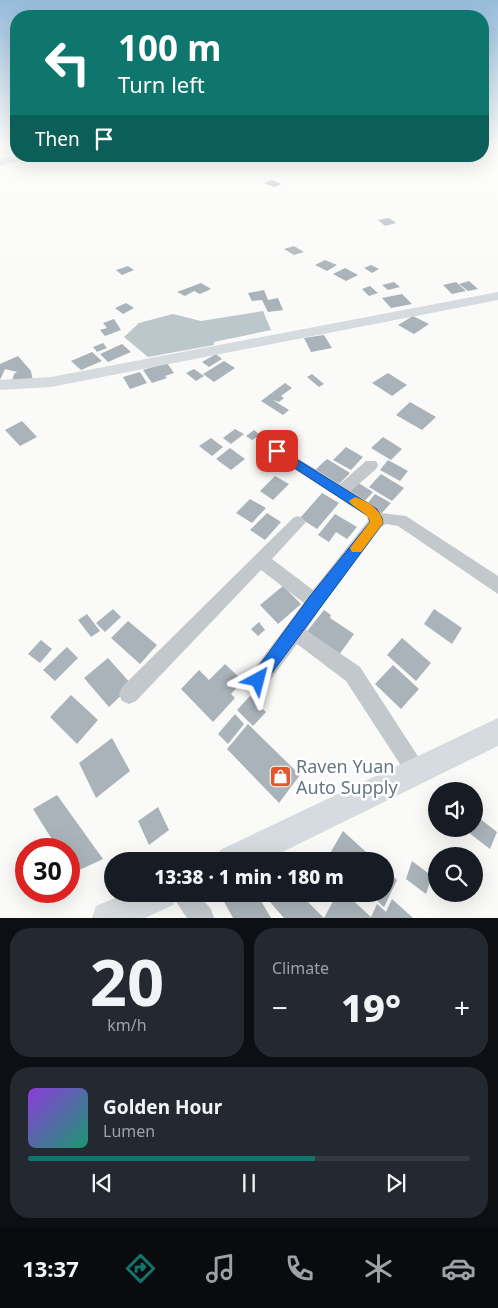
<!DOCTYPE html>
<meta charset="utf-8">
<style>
:root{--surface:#171b24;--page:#242831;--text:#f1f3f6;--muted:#9ea1a6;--line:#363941;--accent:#0f766e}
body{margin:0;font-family:"Noto Sans",sans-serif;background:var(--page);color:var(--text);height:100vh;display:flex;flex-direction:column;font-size:19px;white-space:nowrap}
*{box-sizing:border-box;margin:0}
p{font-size:16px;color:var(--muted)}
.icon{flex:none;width:28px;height:28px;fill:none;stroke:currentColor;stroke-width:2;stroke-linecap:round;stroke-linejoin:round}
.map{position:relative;height:918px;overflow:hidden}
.side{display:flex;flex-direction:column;gap:10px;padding:10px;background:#0d0f14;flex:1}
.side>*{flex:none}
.top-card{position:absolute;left:10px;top:10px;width:479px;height:152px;border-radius:20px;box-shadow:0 5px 20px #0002;background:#0f766e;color:#fff;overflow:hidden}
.tools{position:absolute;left:428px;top:782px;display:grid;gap:10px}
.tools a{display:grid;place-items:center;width:55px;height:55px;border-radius:50%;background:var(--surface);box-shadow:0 5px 20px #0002;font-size:25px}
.speed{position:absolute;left:15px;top:838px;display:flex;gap:10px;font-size:25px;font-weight:700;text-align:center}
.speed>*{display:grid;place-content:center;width:65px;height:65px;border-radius:50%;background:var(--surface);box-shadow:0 5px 20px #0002;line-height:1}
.speed .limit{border:8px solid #d22;background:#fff;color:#111}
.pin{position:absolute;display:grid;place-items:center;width:42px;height:42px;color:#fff;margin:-21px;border-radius:10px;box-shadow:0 2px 8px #0006}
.me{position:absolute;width:55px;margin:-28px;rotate:38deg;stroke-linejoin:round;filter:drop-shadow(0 0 4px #0008)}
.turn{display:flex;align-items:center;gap:18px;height:105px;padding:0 25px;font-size:22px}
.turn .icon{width:65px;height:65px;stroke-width:2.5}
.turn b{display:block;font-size:35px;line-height:42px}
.then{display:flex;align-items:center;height:48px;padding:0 25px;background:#0003;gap:10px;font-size:19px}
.big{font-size:38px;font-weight:800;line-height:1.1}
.side .widget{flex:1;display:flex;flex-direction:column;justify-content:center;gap:8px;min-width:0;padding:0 18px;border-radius:20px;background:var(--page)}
.side .dial{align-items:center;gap:0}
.dial b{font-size:65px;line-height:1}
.song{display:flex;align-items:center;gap:15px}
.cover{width:60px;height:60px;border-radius:8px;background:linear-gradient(135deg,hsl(270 70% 55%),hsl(160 70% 35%))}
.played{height:5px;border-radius:2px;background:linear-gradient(90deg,var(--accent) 65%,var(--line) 65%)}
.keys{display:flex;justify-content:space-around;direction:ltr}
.heat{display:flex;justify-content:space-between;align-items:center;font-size:28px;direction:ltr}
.side .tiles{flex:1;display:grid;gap:10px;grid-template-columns:1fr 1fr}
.widget:last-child{grid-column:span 2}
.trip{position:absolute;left:104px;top:852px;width:290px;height:50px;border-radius:25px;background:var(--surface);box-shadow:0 5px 20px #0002;font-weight:800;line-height:50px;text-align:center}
.menu{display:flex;height:80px;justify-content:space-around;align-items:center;background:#090b0e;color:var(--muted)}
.menu .icon{width:35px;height:35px}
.menu .current{color:var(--accent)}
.menu b{font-size:22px;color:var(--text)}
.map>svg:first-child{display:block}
.water{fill:#bbc7cb}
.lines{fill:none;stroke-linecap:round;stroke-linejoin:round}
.river{fill:#bbc7cb;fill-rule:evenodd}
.building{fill:#aab3b9}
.street{fill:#c3c8cc;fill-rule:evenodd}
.secondary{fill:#d6dbdf;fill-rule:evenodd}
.route{fill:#1a73e8;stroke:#114b97}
.slow{fill:#f59e0b}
.labels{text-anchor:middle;stroke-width:5;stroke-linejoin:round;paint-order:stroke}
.near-poi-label{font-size:18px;fill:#657683;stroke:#fff;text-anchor:start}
</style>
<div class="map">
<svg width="498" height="918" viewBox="0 0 498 918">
<rect width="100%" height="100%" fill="#fafaf8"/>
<path class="water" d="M263 311 271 330 214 342V345L148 357 124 337 139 323 173 314 201 321Z"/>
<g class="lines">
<path class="river" d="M18 156H39L0 166V160Z"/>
</g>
<path class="building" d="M272 180 282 184 274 187 264 183Z
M389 218 396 223 385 226 378 220Z
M294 246 304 252 294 255 284 249Z
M325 260 337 265 327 271 315 265Z
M371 265 379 269 372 273 364 268Z
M128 266 134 270 122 275 116 270Z
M345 268 358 275 346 281 333 274Z
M469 281 478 289 468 291 459 284Z
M394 282 400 287 388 290 382 285Z
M456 282 466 291 452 294 443 285Z
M201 283 211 289 200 294 194 291 185 296 177 292Z
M370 286 378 293 369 296 362 289Z
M264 290 268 300 278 298 283 310 268 312 262 300 252 301 248 293Z
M402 294 412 304 391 308 382 298Z
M126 303 134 308 123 314 115 308Z
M413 316 429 324 414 334 398 325Z
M114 319 121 330 105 336 100 330 107 328 103 323Z
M324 335 332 348 311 352 304 338Z
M103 343 107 348 97 352 93 347Z
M122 344 131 352 108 362 100 354Z
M92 352 102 361 81 370 71 361Z
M216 354 222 359 209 367 202 362Z
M18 356 31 371 33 381H12L14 374 17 372 5 369 0 380V364Z
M224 361 235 368 214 382 203 374Z
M167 363 174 373 165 376 167 378 152 383 143 370Z
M194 369 204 376 196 381 186 373Z
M140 372 147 383 130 389 123 377Z
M388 373 407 385 392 396 372 383Z
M312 374 324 384 319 387 307 377Z
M285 383 292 388 281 396 284 398 279 402 273 400 289 410 283 415 261 401Z
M410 402 436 417 422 430 396 415Z
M22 421 37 437 20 446 5 430Z
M235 429 244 434 231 444 223 438Z
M254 430 260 435 252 440 246 436Z
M383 437 402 449 391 460 371 448Z
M211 438 223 447 212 456 199 446Z
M346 447 363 457 351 470 333 460Z
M230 448 245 459 231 470 216 459Z
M327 459 350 473 338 485 315 470Z
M388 460 408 471 400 481 380 470Z
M381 474 404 488 392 501 369 487Z
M275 476 289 484 273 500 260 491Z
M357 482 373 492 362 504 346 493Z
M322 493 339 503 317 529 300 518Z
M375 494 391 503 381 514 366 505Z
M250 499 266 508 252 523 236 513Z
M267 513 281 522 265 540 250 530Z
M335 514 357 527 347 539 336 532 329 542 318 535Z
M283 586 301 604 278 624 260 605Z
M113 609 121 617 105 632 96 623Z
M434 609 462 628 452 644 424 624Z
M324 610 331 615 330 618 354 634 336 659 304 635Z
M87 614 100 631 91 637 78 620Z
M128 621 157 645 140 664 111 638Z
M259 622 265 630 258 636 251 629Z
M402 638 431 663 416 681 387 655Z
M41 640 52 649 40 663 28 654Z
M67 647 78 658 55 681 43 670Z
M108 658 132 685 109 707 84 678Z
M225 664 243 681 231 694 235 698 213 722 181 689 199 670 209 680Z
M393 665 419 689 401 709 375 684Z
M71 695 98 720 77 744 50 717Z
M250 696 266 712 253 726 237 710Z
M235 714 244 724 228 744 218 734Z
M248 724 300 775 279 803 227 749Z
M112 738 130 771 96 798 79 763Z
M57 795 103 859 73 873 69 866V849H58L33 809Z
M158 807 169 830 149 845 138 821Z
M474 814 497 832 490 849 464 829H474Z
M343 831 376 861H336L329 855Z
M412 861 432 876 426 894 406 879Z
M385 869 397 880 384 907 370 894H385Z
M226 894H257L271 918H233L222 898Z
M263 894H300L324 918H284Z
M337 894H346L371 917 377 904 386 912 392 899 413 918H324Z"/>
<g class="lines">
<path class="street" d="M16 155 23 156 0 162V158Z
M277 446 340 484 366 461H376L378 465 376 469 351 491 377 508 381 513 406 516 498 576V594L398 526 386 524 381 527 321 607 306 630 360 667 423 764 426 771 423 778 416 781 409 778 346 681 297 644 265 687 258 689 251 687 249 680 251 673 304 603 261 570 136 701 129 704 122 701 119 694 122 687 293 518 298 516 303 518 306 522 272 559 313 590 368 521 367 516 272 455 270 451 272 447Z
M171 894H198L211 909 214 918H187Z"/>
<path class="secondary" d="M498 292V300L51 387 0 390V380L51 377Z
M498 718V746L264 861H216L220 850Z
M125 894H178L173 905 145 918H92L96 906Z"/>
</g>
<linearGradient id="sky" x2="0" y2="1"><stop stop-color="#96bcdc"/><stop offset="0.53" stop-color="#fdfdfc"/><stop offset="1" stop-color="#fdfdfc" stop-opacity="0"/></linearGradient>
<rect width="498" height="273" fill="url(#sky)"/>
<path class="route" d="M277 447 377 509 382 518 383 523 263 685 258 687 253 685 250 680 253 674 310 596 370 522 368 516 273 454 272 451Z"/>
<path class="slow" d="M355 497C367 501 382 510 383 523L361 552H352L350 548 370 522C368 512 355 510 349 501Z"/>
<defs>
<symbol id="shop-square" viewBox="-11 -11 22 22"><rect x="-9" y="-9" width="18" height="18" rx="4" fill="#e4572e" stroke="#fff"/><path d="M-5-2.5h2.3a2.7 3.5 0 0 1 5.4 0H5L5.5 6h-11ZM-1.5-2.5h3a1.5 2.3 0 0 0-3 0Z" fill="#fff"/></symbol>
</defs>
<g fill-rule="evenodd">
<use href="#shop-square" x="268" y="764" width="25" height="25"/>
</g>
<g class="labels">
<g class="near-poi-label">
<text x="296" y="773">Raven Yuan<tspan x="296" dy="21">Auto Supply</tspan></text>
</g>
</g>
</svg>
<div class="tools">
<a><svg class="icon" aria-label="sound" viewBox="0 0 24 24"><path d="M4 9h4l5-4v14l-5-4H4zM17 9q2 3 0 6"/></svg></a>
<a><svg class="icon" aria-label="search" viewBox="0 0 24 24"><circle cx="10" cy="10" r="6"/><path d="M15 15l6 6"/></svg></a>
</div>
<div class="speed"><div class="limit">30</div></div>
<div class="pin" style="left:277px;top:451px;background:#d93025"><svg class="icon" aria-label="arrive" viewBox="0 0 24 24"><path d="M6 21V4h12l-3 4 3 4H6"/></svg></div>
<svg class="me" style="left:258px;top:680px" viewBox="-20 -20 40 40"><path d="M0-17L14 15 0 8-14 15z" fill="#1a73e8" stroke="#fff" stroke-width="4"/></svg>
<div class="trip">13:38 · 1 min · 180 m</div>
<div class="top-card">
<div class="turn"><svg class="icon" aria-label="left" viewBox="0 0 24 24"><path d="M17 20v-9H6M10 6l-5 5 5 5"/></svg><div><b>100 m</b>Turn left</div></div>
<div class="then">Then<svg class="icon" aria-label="arrive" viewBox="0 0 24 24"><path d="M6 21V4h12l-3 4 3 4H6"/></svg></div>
</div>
</div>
<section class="side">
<div class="tiles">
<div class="widget dial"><b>20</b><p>km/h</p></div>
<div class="widget"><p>Climate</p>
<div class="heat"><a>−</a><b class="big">19°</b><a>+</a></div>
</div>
<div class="widget">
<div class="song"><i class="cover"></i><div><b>Golden Hour</b><p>Lumen</p></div></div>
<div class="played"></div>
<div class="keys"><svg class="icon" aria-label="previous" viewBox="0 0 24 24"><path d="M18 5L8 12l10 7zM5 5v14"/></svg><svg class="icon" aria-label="pause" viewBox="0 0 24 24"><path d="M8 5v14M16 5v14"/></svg><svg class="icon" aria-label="next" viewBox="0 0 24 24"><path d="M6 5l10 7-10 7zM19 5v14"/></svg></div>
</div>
</div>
</section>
<nav class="menu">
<b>13:37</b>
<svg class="icon current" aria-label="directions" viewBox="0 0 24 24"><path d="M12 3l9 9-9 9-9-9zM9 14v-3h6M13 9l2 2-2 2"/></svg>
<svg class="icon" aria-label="music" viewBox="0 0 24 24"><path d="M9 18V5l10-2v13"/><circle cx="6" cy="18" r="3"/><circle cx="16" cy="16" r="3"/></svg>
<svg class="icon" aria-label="phone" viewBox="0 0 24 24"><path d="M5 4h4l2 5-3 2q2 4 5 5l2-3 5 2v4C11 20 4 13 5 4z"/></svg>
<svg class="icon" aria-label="climate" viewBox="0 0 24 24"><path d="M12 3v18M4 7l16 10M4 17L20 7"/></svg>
<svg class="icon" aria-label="car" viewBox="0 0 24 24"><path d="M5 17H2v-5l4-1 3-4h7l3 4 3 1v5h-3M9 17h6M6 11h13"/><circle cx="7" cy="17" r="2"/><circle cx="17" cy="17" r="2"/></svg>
</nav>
